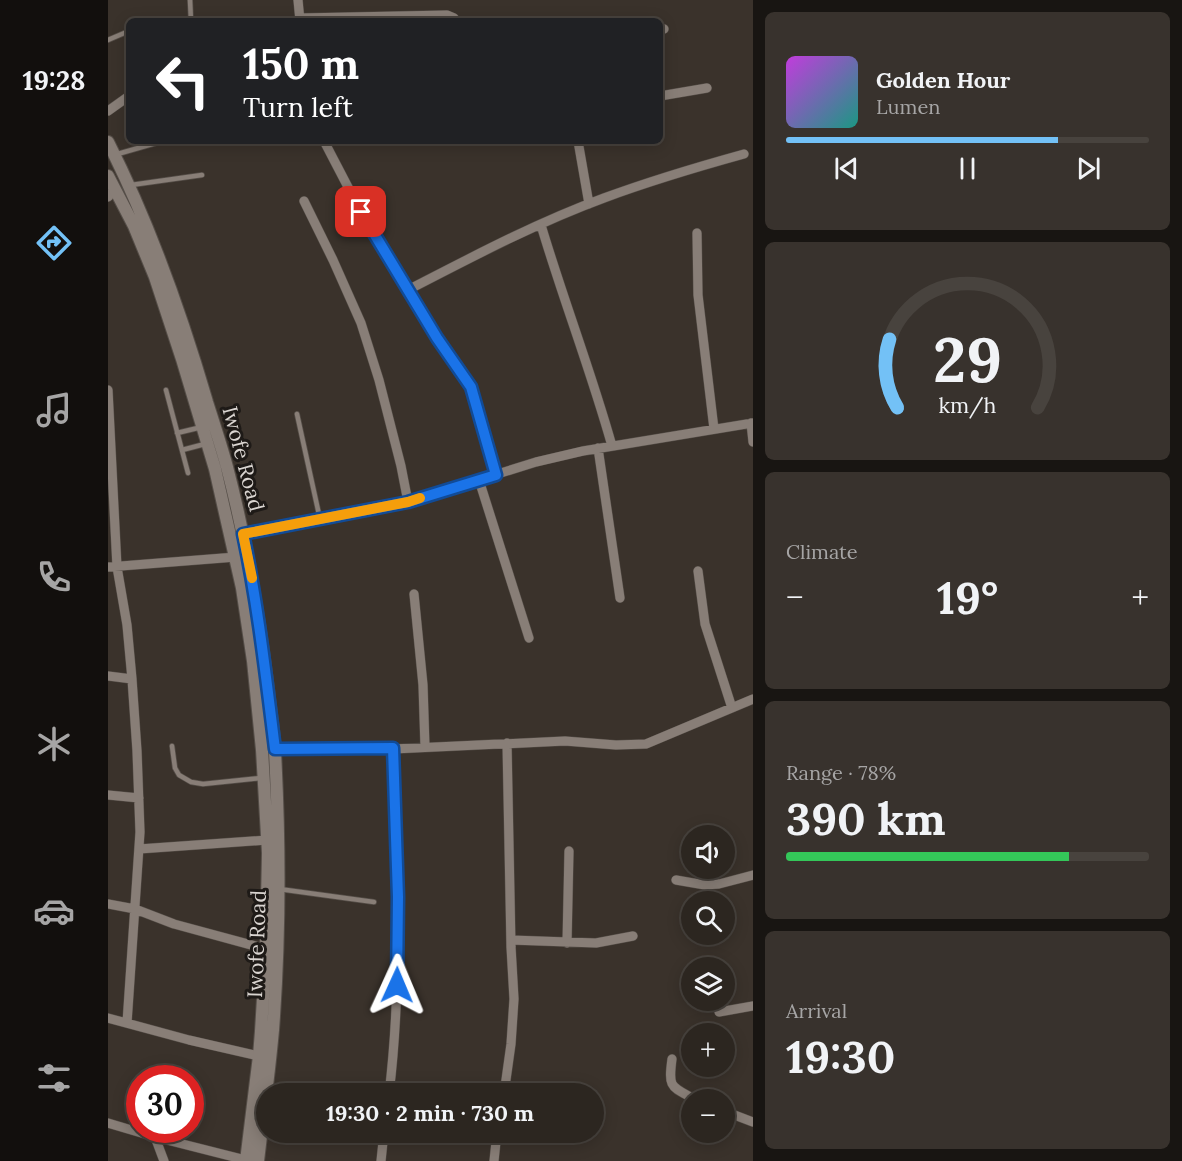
<!DOCTYPE html>
<meta charset="utf-8">
<style>
:root{--surface:#2c2620;--page:#38322d;--text:#f1f3f6;--muted:#a6a5a5;--line:#48433e;--accent:#73c1f6}
body{margin:0;font-family:Lora,serif;background:var(--page);color:var(--text);height:100vh;display:flex;flex-direction:column;font-size:22px;white-space:nowrap}
*{box-sizing:border-box;margin:0}
p{font-size:20px;color:var(--muted)}
.icon{flex:none;width:33px;height:33px;fill:none;stroke:currentColor;stroke-width:2;stroke-linecap:round;stroke-linejoin:round}
.map{position:relative;flex:1;overflow:hidden}
.sheet{display:flex;flex-direction:column;gap:12px;padding:12px;background:#181512;width:429px}
.sheet>*{flex:none}
.banner{position:absolute;left:18px;top:18px;width:537px;height:126px;border-radius:9px;box-shadow:0 3px 15px #0003,0 0 0 2px var(--line);background:#202124;color:#fff;overflow:hidden}
.tools{position:absolute;left:573px;top:825px;display:grid;gap:12px}
.tools a{display:grid;place-items:center;width:54px;height:54px;border-radius:50%;background:var(--surface);box-shadow:0 3px 15px #0003,0 0 0 2px var(--line);font-size:30px}
.speed{position:absolute;left:18px;top:1065px;display:flex;gap:12px;font-size:30px;font-weight:700;text-align:center}
.speed>*{display:grid;place-content:center;width:78px;height:78px;border-radius:50%;background:var(--surface);box-shadow:0 3px 15px #0003,0 0 0 2px var(--line);line-height:1}
.speed .limit{border:9px solid #d22;background:#fff;color:#111}
.pin{position:absolute;display:grid;place-items:center;width:51px;height:51px;color:#fff;margin:-26px;border-radius:12px;box-shadow:0 3px 9px #0006}
.me{position:absolute;width:66px;margin:-33px;rotate:1deg;stroke-linejoin:round;filter:drop-shadow(0 0 4px #0008)}
.turn{display:flex;align-items:center;gap:21px;height:126px;padding:0 18px;font-size:27px}
.turn .icon{width:78px;height:78px;stroke-width:2.5}
.turn b{display:block;font-size:42px;line-height:51px}
.big{font-size:45px;font-weight:700;line-height:1.1}
.sheet .widget{flex:1;display:flex;flex-direction:column;justify-content:center;gap:9px;min-width:0;padding:0 21px;border-radius:9px;background:var(--page)}
.sheet .dial{align-items:center;gap:0}
.dial svg{height:156px;overflow:visible;fill:none;stroke:var(--line);stroke-width:7;stroke-linecap:round;text-anchor:middle}
.dial text{fill:var(--text);stroke:none}
.song{display:flex;align-items:center;gap:18px}
.cover{width:72px;height:72px;border-radius:9px;background:linear-gradient(135deg,hsl(290 70% 55%),hsl(170 70% 35%))}
.played{height:6px;border-radius:3px;background:linear-gradient(90deg,var(--accent) 75%,var(--line) 75%)}
.keys{display:flex;justify-content:space-around;direction:ltr}
.heat{display:flex;justify-content:space-between;align-items:center;font-size:33px;direction:ltr}
.charge{height:9px;border-radius:4px;background:linear-gradient(90deg,#34c759 78%,var(--line) 0)}
.trip{position:absolute;left:148px;top:1083px;width:348px;height:60px;border-radius:30px;background:var(--surface);box-shadow:0 3px 15px #0003,0 0 0 2px var(--line);font-weight:700;line-height:60px;text-align:center}
main{display:flex;flex:1;min-height:0}
.tab-bar{display:flex;flex-direction:column;width:108px;justify-content:space-around;align-items:center;background:#120f0d;color:var(--muted)}
.tab-bar .icon{width:42px;height:42px}
.tab-bar .on{color:var(--accent)}
.tab-bar b{font-size:27px;color:var(--text)}
.map>svg:first-child{display:block}
.lines{fill:none;stroke-linecap:round;stroke-linejoin:round}
.lane-casing{stroke:#554e48;stroke-width:6}
.street-casing{stroke:#554e48;stroke-width:10}
.secondary-casing{stroke:#554e48;stroke-width:14}
.lane{stroke:#887e77;stroke-width:4.5}
.street{stroke:#887e77;stroke-width:9}
.secondary{stroke:#887e77;stroke-width:12}
.route-casing{stroke:#114b97;stroke-width:15}
.route{stroke:#1a73e8;stroke-width:10}
.slow{stroke:#f59e0b;stroke-width:10}
.labels{text-anchor:middle;stroke-width:6;stroke-linejoin:round;paint-order:stroke}
.street-label{font-size:21px;fill:#dad5d1;stroke:#1e1a17}
</style>
<main>
<nav class="tab-bar">
<b>19:28</b>
<svg class="icon on" aria-label="directions" viewBox="0 0 24 24"><path d="M12 3l9 9-9 9-9-9zM9 14v-3h6M13 9l2 2-2 2"/></svg>
<svg class="icon" aria-label="music" viewBox="0 0 24 24"><path d="M9 18V5l10-2v13"/><circle cx="6" cy="18" r="3"/><circle cx="16" cy="16" r="3"/></svg>
<svg class="icon" aria-label="phone" viewBox="0 0 24 24"><path d="M5 4h4l2 5-3 2q2 4 5 5l2-3 5 2v4C11 20 4 13 5 4z"/></svg>
<svg class="icon" aria-label="climate" viewBox="0 0 24 24"><path d="M12 3v18M4 7l16 10M4 17L20 7"/></svg>
<svg class="icon" aria-label="car" viewBox="0 0 24 24"><path d="M5 17H2v-5l4-1 3-4h7l3 4 3 1v5h-3M9 17h6M6 11h13"/><circle cx="7" cy="17" r="2"/><circle cx="17" cy="17" r="2"/></svg>
<svg class="icon" aria-label="filters" viewBox="0 0 24 24"><path d="M4 7h16M4 17h16"/><circle cx="9" cy="7" r="2"/><circle cx="15" cy="17" r="2"/></svg>
</nav>
<div class="map">
<svg width="645" height="1161" viewBox="0 0 645 1161">
<rect width="100%" height="100%" fill="#3a322b"/>
<g class="lines">
<defs>
<path id="lane" d="M82 0 83 21
M0 40 21 31
M6 155 48 143
M23 185 94 175
M58 390 80 473
M189 414 212 519
M69 433 94 427
M74 450 97 444
M64 746 67 768 71 775 83 782 95 784 153 778
M171 889 266 902"/>
<path id="street" d="M190 0 192 21
M192 18 339 15 346 18 348 21
M552 29H556
M552 96 599 88
M0 111 21 96
M216 141 253 212 329 338 363 387 389 475
M470 141 481 204
M0 197 6 190
M196 201 225 260 253 323 271 380 293 466 300 502
M433 225C455 299 483 371 504 446
M589 233 590 295 606 429
M300 290C364 257 428 223 496 198 542 181 589 167 636 154
M0 390 9 567 19 625 24 679 29 751 32 832 19 1023
M643 423 645 442
M490 448 512 598
M371 480 421 638
M135 534 300 502 428 462 475 451 645 423
M0 567 128 557
M590 571 597 624 624 708
M306 594 315 685 317 747
M0 676 24 679
M167 749H285L457 741 508 745 538 744 645 699
M0 795 31 798
M31 849 159 840
M568 880 597 885 611 884 645 875
M0 904 27 909 66 924 158 949
M403 940 488 943 525 936
M459 943 461 851
M611 1012 645 1006
M0 1018 81 1040 151 1056
M564 1059C560 1089 563 1086 588 1100
M281 1094C295 979 289 863 285 749
M396 1094 403 1044 406 999 403 947 399 743
M616 1111 645 1122
M0 1123 47 1137 138 1160
M47 1137 56 1161
M273 1161 276 1132
M386 1161 389 1132"/>
<path id="secondary" d="M0 142C42 225 73 313 99 402 106 424 113 445 119 467 138 540 151 615 160 689 162 710 166 731 167 752 172 845 172 938 165 1030 161 1074 155 1118 150 1161
M0 176 26 226 47 277 74 359 107 469 134 588 145 661 154 750 160 853 158 949 153 1031 151 1056 138 1161"/>
</defs>
<use href="#lane" class="lane-casing"/>
<use href="#street" class="street-casing"/>
<use href="#secondary" class="secondary-casing"/>
<use href="#lane" class="lane"/>
<use href="#street" class="street"/>
<use href="#secondary" class="secondary"/>
</g>
<g class="lines">
<defs>
<path id="route" d="M253 212 329 338 363 387 388 475 300 502 135 534C150 605 158 677 167 749L285 748 290 897 289 985"/>
</defs>
<use href="#route" class="route-casing"/>
<use href="#route" class="route"/>
<path class="slow" d="M144 578 135 534 300 502 312 498"/>
</g>
<g class="labels">
<g class="street-label">
<text transform="translate(135 459) rotate(75)" y="7">Iwofe Road</text>
<text transform="translate(149 944) rotate(-88)" y="7">Iwofe Road</text>
</g>
</g>
</svg>
<div class="tools">
<a><svg class="icon" aria-label="sound" viewBox="0 0 24 24"><path d="M4 9h4l5-4v14l-5-4H4zM17 9q2 3 0 6"/></svg></a>
<a><svg class="icon" aria-label="search" viewBox="0 0 24 24"><circle cx="10" cy="10" r="6"/><path d="M15 15l6 6"/></svg></a>
<a><svg class="icon" aria-label="layers" viewBox="0 0 24 24"><path d="M12 4l9 5-9 5-9-5zM3 14l9 5 9-5"/></svg></a>
<a>+</a>
<a>−</a>
</div>
<div class="speed"><div class="limit">30</div></div>
<div class="pin" style="left:253px;top:212px;background:#d93025"><svg class="icon" aria-label="arrive" viewBox="0 0 24 24"><path d="M6 21V4h12l-3 4 3 4H6"/></svg></div>
<svg class="me" style="left:289px;top:985px" viewBox="-20 -20 40 40"><path d="M0-17L14 15 0 8-14 15z" fill="#1a73e8" stroke="#fff" stroke-width="4"/></svg>
<div class="trip">19:30 · 2 min · 730 m</div>
<div class="banner">
<div class="turn"><svg class="icon" aria-label="left" viewBox="0 0 24 24"><path d="M17 20v-9H6M10 6l-5 5 5 5"/></svg><div><b>150 m</b>Turn left</div></div>
</div>
</div>
<section class="sheet">
<div class="widget">
<div class="song"><i class="cover"></i><div><b>Golden Hour</b><p>Lumen</p></div></div>
<div class="played"></div>
<div class="keys"><svg class="icon" aria-label="previous" viewBox="0 0 24 24"><path d="M18 5L8 12l10 7zM5 5v14"/></svg><svg class="icon" aria-label="pause" viewBox="0 0 24 24"><path d="M8 5v14M16 5v14"/></svg><svg class="icon" aria-label="next" viewBox="0 0 24 24"><path d="M6 5l10 7-10 7zM19 5v14"/></svg></div>
</div>
<div class="widget dial"><svg viewBox="0 0 100 80">
<path d="M14 69A42 42 0 1 1 86 69"/>
<path d="M14 69A42 42 0 0 1 10 34" stroke="#73c1f6"/>
<text x="50" y="56" font-size="32" font-weight="700">29</text>
<text x="50" y="72" font-size="11">km/h</text>
</svg></div>
<div class="widget"><p>Climate</p>
<div class="heat"><a>−</a><b class="big">19°</b><a>+</a></div>
</div>
<div class="widget"><p>Range · 78%</p><b class="big">390 km</b><div class="charge"></div></div>
<div class="widget"><p>Arrival</p><b class="big">19:30</b></div>
</section>
</main>
